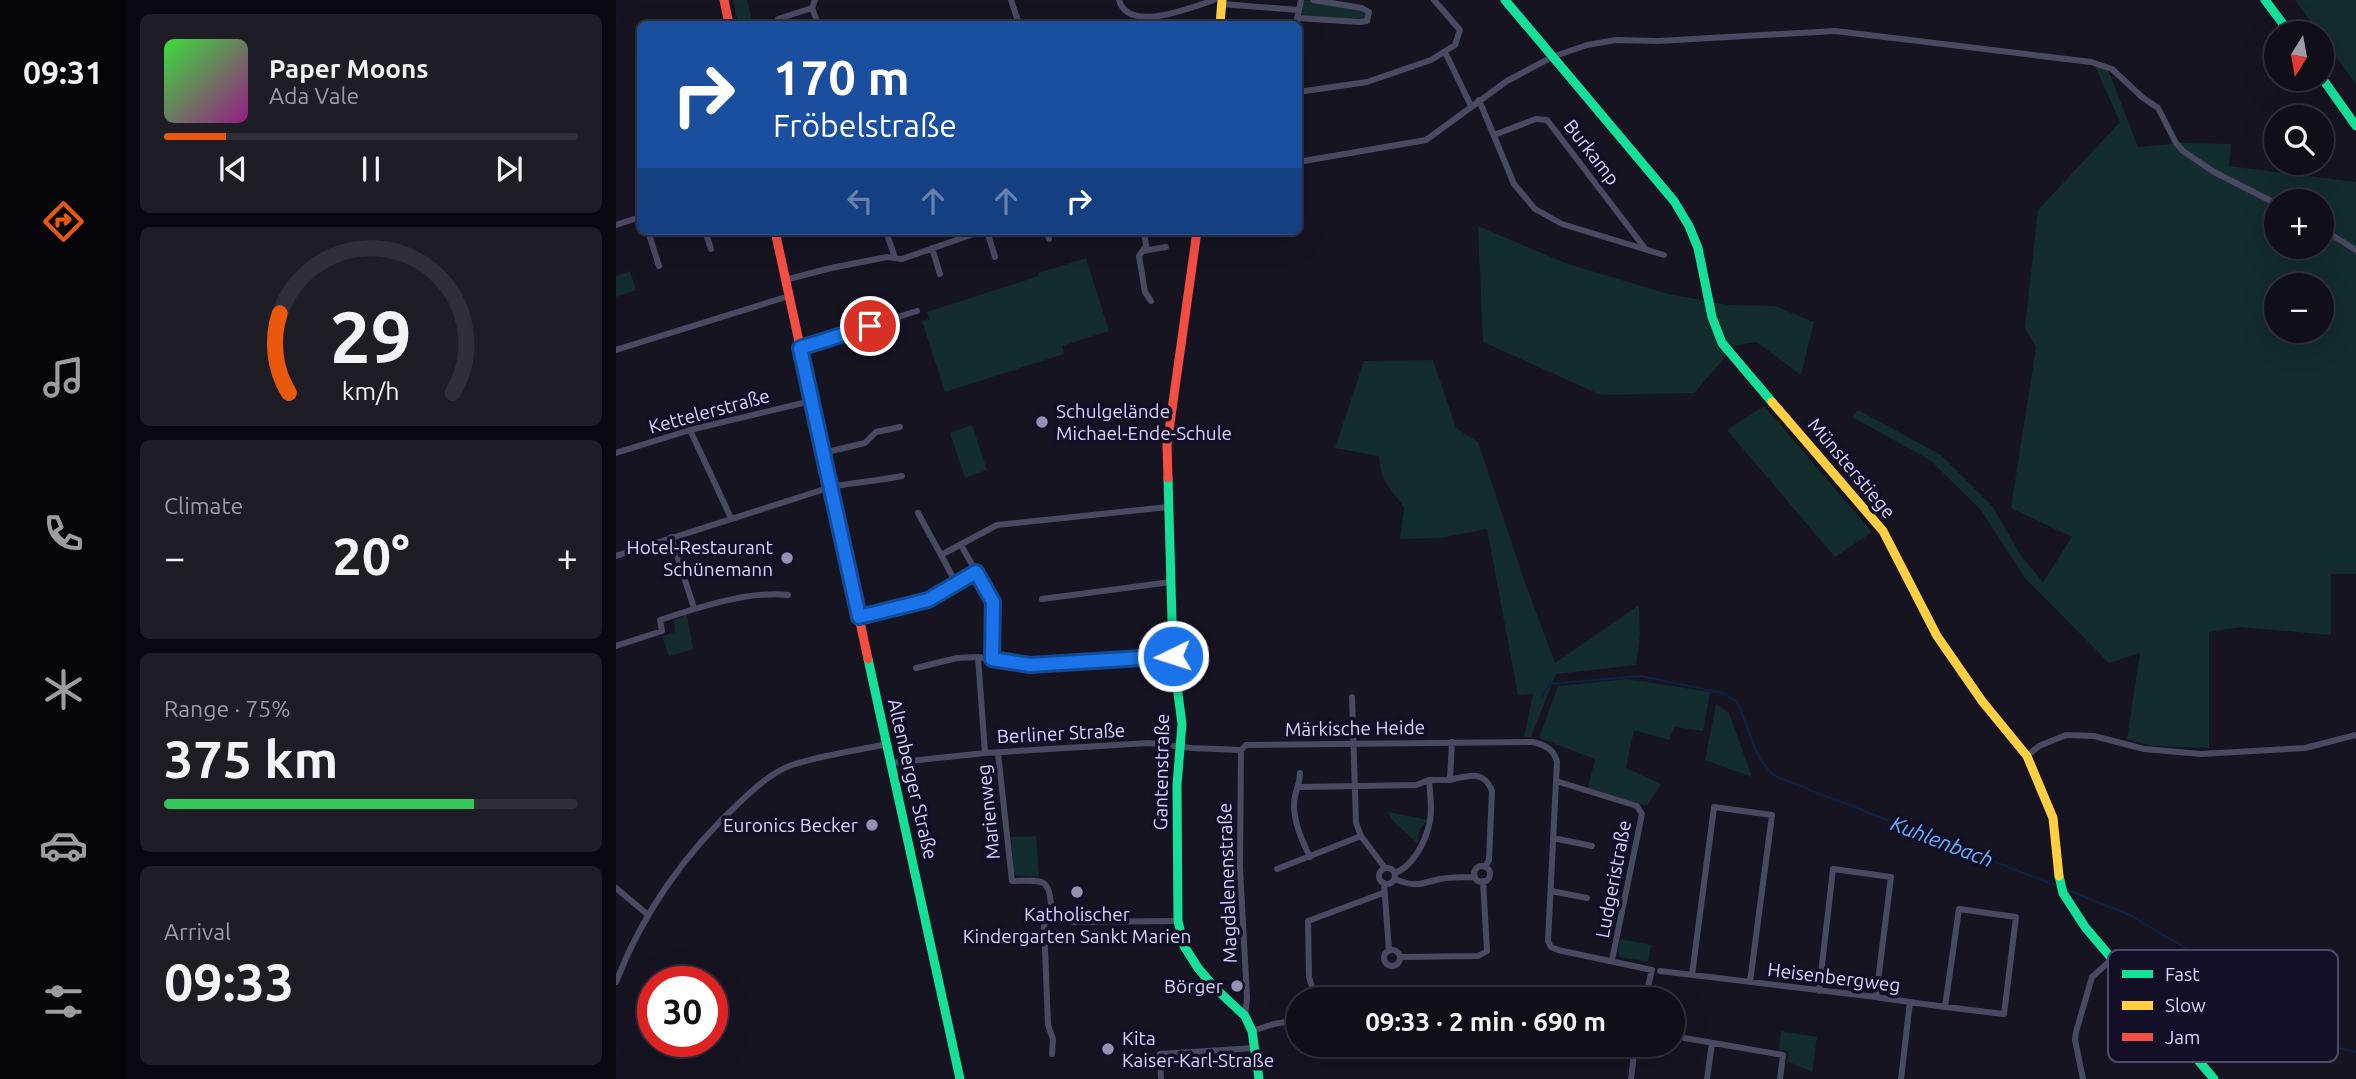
<!DOCTYPE html>
<meta charset="utf-8">
<style>
:root{--surface:#100f19;--page:#1e1d26;--text:#f1f3f6;--muted:#9c9ca2;--line:#302f38;--accent:#ea580c}
body{margin:0;font-family:Ubuntu,sans-serif;background:var(--page);color:var(--text);height:100vh;display:flex;flex-direction:column;font-size:26px;white-space:nowrap}
*{box-sizing:border-box;margin:0}
p{font-size:23px;color:var(--muted)}
.icon{flex:none;width:38px;height:38px;fill:none;stroke:currentColor;stroke-width:2;stroke-linecap:round;stroke-linejoin:round}
.map{position:relative;flex:1;overflow:hidden}
.details{display:flex;flex-direction:column;gap:14px;padding:14px;background:#09080e;width:490px}
.details>*{flex:none}
.hud{position:absolute;left:21px;top:21px;width:665px;height:214px;border-radius:10px;box-shadow:0 7px 28px #0002,0 0 0 2px var(--line);background:#1a4fa0;color:#fff;overflow:hidden}
.needle{width:46px;rotate:191deg}
.controls{position:absolute;left:1648px;top:21px;display:grid;gap:14px}
.controls a{display:grid;place-items:center;width:70px;height:70px;border-radius:50%;background:var(--surface);box-shadow:0 7px 28px #0002,0 0 0 2px var(--line);font-size:35px}
.speed{position:absolute;left:21px;top:966px;display:flex;gap:14px;font-size:35px;font-weight:700;text-align:center}
.speed>*{display:grid;place-content:center;width:91px;height:91px;border-radius:50%;background:var(--surface);box-shadow:0 7px 28px #0002,0 0 0 2px var(--line);line-height:1}
.speed .limit{border:10px solid #d22;background:#fff;color:#111}
.pin{position:absolute;display:grid;place-items:center;width:60px;height:60px;color:#fff;margin:-30px;border:4px solid #fff;border-radius:50%;box-shadow:0 2px 7px #0007}
.me{position:absolute;width:77px;margin:-38px;rotate:266deg;stroke-linejoin:round;filter:drop-shadow(0 0 5px #0008)}
.turn{display:flex;align-items:center;gap:24px;height:147px;padding:0 21px;font-size:32px}
.turn .icon{width:91px;height:91px;stroke-width:2.5}
.turn b{display:block;font-size:49px;line-height:60px}
.lanes{display:flex;align-items:center;height:66px;padding:0 21px;background:#0003;justify-content:center;gap:35px;direction:ltr}
.lanes .off{opacity:.35}
.big{font-size:52px;font-weight:600;line-height:1.1}
.details .tile{flex:1;display:flex;flex-direction:column;justify-content:center;gap:10px;min-width:0;padding:0 24px;border-radius:10px;background:var(--page)}
.details .dial{align-items:center;gap:0}
.dial svg{height:182px;overflow:visible;fill:none;stroke:var(--line);stroke-width:7;stroke-linecap:round;text-anchor:middle}
.dial text{fill:var(--text);stroke:none}
.song{display:flex;align-items:center;gap:21px}
.cover{width:84px;height:84px;border-radius:10px;background:linear-gradient(135deg,hsl(120 70% 55%),hsl(310 70% 35%))}
.played{height:7px;border-radius:4px;background:linear-gradient(90deg,var(--accent) 15%,var(--line) 15%)}
.keys{display:flex;justify-content:space-around;direction:ltr}
.heat{display:flex;justify-content:space-between;align-items:center;font-size:38px;direction:ltr}
.charge{height:10px;border-radius:5px;background:linear-gradient(90deg,#34c759 75%,var(--line) 0)}
.trip{position:absolute;left:670px;top:987px;width:399px;height:70px;border-radius:35px;background:var(--surface);box-shadow:0 7px 28px #0002,0 0 0 2px var(--line);font-weight:600;line-height:70px;text-align:center}
main{display:flex;flex:1;min-height:0}
.menu{display:flex;flex-direction:column;width:126px;justify-content:space-around;align-items:center;background:#06060a;color:var(--muted)}
.menu .icon{width:49px;height:49px}
.menu .on{color:var(--accent)}
.menu b{font-size:32px;color:var(--text)}
.map>svg:first-child{display:block}
.green{fill:#132c2d;fill-rule:evenodd}
.lines{fill:none;stroke-linecap:round;stroke-linejoin:round}
.stream{stroke:#0d2144;stroke-width:2}
.street{stroke:#4a4962;stroke-width:6}
.fast{stroke:#16e098;stroke-width:9}
.slow{stroke:#ffcf43;stroke-width:9}
.jam{stroke:#f24e42;stroke-width:9}
.route-casing{stroke:#114b97;stroke-width:18}
.route{stroke:#1a73e8;stroke-width:12}
.poi-dot{fill:#9591b1;stroke:#130f26;stroke-width:2.5}
.labels{text-anchor:middle;stroke-width:7;stroke-linejoin:round;paint-order:stroke}
.street-label{font-size:19px;fill:#d9d4ff;stroke:#130f26}
.poi-label{font-size:19px;fill:#d9d4ff;stroke:#130f26;text-anchor:end}
.water-label{font-size:21px;font-style:italic;fill:#62b6ff;stroke:#130f26}
.key{fill:#130f26;stroke:#4e4a67;stroke-width:2}
.key-label{font-size:19px;fill:#d9d4ff}
</style>
<main>
<nav class="menu">
<b>09:31</b>
<svg class="icon on" aria-label="directions" viewBox="0 0 24 24"><path d="M12 3l9 9-9 9-9-9zM9 14v-3h6M13 9l2 2-2 2"/></svg>
<svg class="icon" aria-label="music" viewBox="0 0 24 24"><path d="M9 18V5l10-2v13"/><circle cx="6" cy="18" r="3"/><circle cx="16" cy="16" r="3"/></svg>
<svg class="icon" aria-label="phone" viewBox="0 0 24 24"><path d="M5 4h4l2 5-3 2q2 4 5 5l2-3 5 2v4C11 20 4 13 5 4z"/></svg>
<svg class="icon" aria-label="climate" viewBox="0 0 24 24"><path d="M12 3v18M4 7l16 10M4 17L20 7"/></svg>
<svg class="icon" aria-label="car" viewBox="0 0 24 24"><path d="M5 17H2v-5l4-1 3-4h7l3 4 3 1v5h-3M9 17h6M6 11h13"/><circle cx="7" cy="17" r="2"/><circle cx="17" cy="17" r="2"/></svg>
<svg class="icon" aria-label="filters" viewBox="0 0 24 24"><path d="M4 7h16M4 17h16"/><circle cx="9" cy="7" r="2"/><circle cx="15" cy="17" r="2"/></svg>
</nav>
<section class="details">
<div class="tile">
<div class="song"><i class="cover"></i><div><b>Paper Moons</b><p>Ada Vale</p></div></div>
<div class="played"></div>
<div class="keys"><svg class="icon" aria-label="previous" viewBox="0 0 24 24"><path d="M18 5L8 12l10 7zM5 5v14"/></svg><svg class="icon" aria-label="pause" viewBox="0 0 24 24"><path d="M8 5v14M16 5v14"/></svg><svg class="icon" aria-label="next" viewBox="0 0 24 24"><path d="M6 5l10 7-10 7zM19 5v14"/></svg></div>
</div>
<div class="tile dial"><svg viewBox="0 0 100 80">
<path d="M14 69A42 42 0 1 1 86 69"/>
<path d="M14 69A42 42 0 0 1 10 34" stroke="#ea580c"/>
<text x="50" y="56" font-size="32" font-weight="700">29</text>
<text x="50" y="72" font-size="11">km/h</text>
</svg></div>
<div class="tile"><p>Climate</p>
<div class="heat"><a>−</a><b class="big">20°</b><a>+</a></div>
</div>
<div class="tile"><p>Range · 75%</p><b class="big">375 km</b><div class="charge"></div></div>
<div class="tile"><p>Arrival</p><b class="big">09:33</b></div>
</section>
<div class="map">
<svg width="1740" height="1079" viewBox="0 0 1740 1079">
<rect width="100%" height="100%" fill="#161421"/>
<path class="green" d="M117 0H131L137 24H122Z
M687 0 746 9 751 12 749 19 683 16Z
M1679 0H1740V84L1706 38V33H1703Z
M1479 66 1492 69 1522 147 1565 143 1615 144 1613 166 1740 182V574H1715V635L1625 627 1593 632V748L1536 746 1511 739 1524 653 1493 663 1409 578 1365 510 1314 460 1236 417 1242 410 1325 455 1377 507 1405 556 1427 582 1456 537 1395 508 1420 347 1409 328 1422 210 1504 122ZM1661 201H1706V247H1661ZM1661 285H1706V331H1661Z
M862 226 949 263 1052 294 1113 305 1159 306 1198 322 1185 375 1141 342 1120 345 1078 393 985 395 867 342Z
M470 258 493 331 446 346 448 354 329 392 306 321 313 319 311 312 423 276V273Z
M14 271 20 290 0 297V276Z
M817 360 840 428 862 442 908 580 939 663 1023 605 1024 635 1020 665 940 674 915 737H908L917 694 902 695 871 529 824 538 784 539 788 507C774 488 764 480 763 456L719 448 748 361Z
M1148 406 1256 532 1219 557 1111 430Z
M356 425 371 470 349 478 334 433Z
M71 615 77 649 53 656 46 636 59 632 58 620Z
M1012 679 1094 692 1087 731 1059 727 1053 740 1018 730 1010 768 1045 784 1031 806 972 788 979 759 923 738 942 686Z
M1100 704 1113 713 1136 777 1089 760Z
M772 812 812 820 803 830 802 844 777 821Z
M420 836 423 876H401L398 873 395 837Z
M1004 939 1035 945 1032 962 1004 957 1002 953Z
M1165 1031 1201 1037 1196 1072 1171 1061 1173 1051 1163 1049Z"/>
<g class="lines">
<path class="stream" d="M926 697 934 684 1025 676 1106 693 1120 701 1123 706C1134 730 1138 762 1161 777L1441 886
M1449 889 1514 915 1581 955 1654 1002 1679 1031 1691 1040 1740 1052"/>
<path class="street" d="M395 0 403 24
M503 0C512 34 577 7 598 0
M606 4 682 10
M196 8 202 24
M681 18 744 22 751 21 753 12 746 8 697 0
M162 19 196 8 199 0
M680 24 685 0
M829 52 855 106
M682 92 751 82 815 60 839 45 844 30 818 0
M863 100 898 184 919 209 946 224 1048 255
M878 135 920 119 931 120 1028 247
M682 162 810 140 891 81 936 57 971 45 1000 40 1042 41 1219 31 1475 62 1496 69 1526 97 1542 108 1560 143 1567 151 1598 172 1661 204
M0 225 24 217
M1706 229 1740 250
M32 231 43 266
M89 231 95 249
M270 231 279 258
M371 231 379 257
M430 231 433 239
M528 231 530 246 523 256 529 292 535 301
M316 248 324 274
M527 251 550 247
M169 280 215 268 271 257 286 259 366 231
M184 348 301 311
M0 350 173 296
M74 430 115 518
M0 453 74 430 195 401
M207 453 249 443 260 432 284 427
M302 513 325 555
M55 537 78 608
M345 545 377 602 376 659
M0 556 215 487C239 482 262 481 286 476
M360 572 340 583 325 555 381 525 552 507
M426 599 555 582
M243 617 312 600 340 583
M0 646 46 631 44 620C80 608 134 590 172 595
M362 657 369 753
M300 668 341 658 362 657 414 665 557 656
M736 697 740 823 745 836 769 868
M836 742 834 780C853 775 868 770 876 791L873 860 869 867
M625 750 624 868 631 998 629 1016
M382 753 396 881C423 881 434 875 435 907L449 920 458 922 562 921
M1411 756 1423 746 1450 735 1478 736 1528 749 1585 754 1689 748 1740 735
M275 763 369 753 533 743 576 748 625 750 630 745 917 742C929 745 938 749 941 762L932 941 935 947 942 950 1036 970 1029 999
M684 773C684 783 681 787 679 796 675 816 685 839 694 857
M940 781 1021 806 1026 814 996 960
M684 787 800 785 813 780H834
M937 838 976 846
M858 874a8 8 0 1 1 16 0a8 8 0 1 1-16 0Z
M763 876a8 8 0 1 1 16 0a8 8 0 1 1-16 0Z
M661 869 745 836
M779 873C796 867 809 843 813 825 817 812 814 794 813 780
M778 879C804 888 800 884 824 879 835 877 848 877 859 877
M768 883 773 951
M0 888 31 914
M935 891 971 898
M768 958a8 8 0 1 1 16 0a8 8 0 1 1-16 0Z
M784 957 862 956 871 951 867 881
M1044 971 1260 997C1303 1004 1345 1009 1388 1014L1400 917 1343 909 1329 1007
M1076 975 1098 807 1156 815 1134 982
M0 982C27 912 68 854 124 802 139 788 156 772 176 765 206 755 240 751 271 744
M1203 991 1217 869 1275 877 1260 997
M697 999 696 987 693 977 692 921 767 893
M636 1031 658 1024 682 1020
M1057 1036 1167 1055 1164 1079
M436 1054 437 1039 432 1025 428 923 442 915
M545 1079 544 1054 639 1048
M1015 1079 1019 1045
M1091 1079 1096 1043
M1285 1079 1294 1002
M1467 1079 1459 1040 1460 1032 1476 977 1496 959"/>
<path class="fast" d="M889 0 1058 201 1073 226 1082 248 1096 317 1106 343 1156 402
M1649 0 1674 33
M1706 78 1740 126
M552 478 557 656 566 724 561 785 562 921 568 946 582 968 599 988 629 1016 636 1031 643 1079
M252 659 344 1079
M1443 876 1447 893 1469 927 1598 1079"/>
<path class="slow" d="M604 24 606 0
M1156 402 1267 531 1321 636 1366 701 1411 756 1437 818 1443 876"/>
<path class="jam" d="M108 0 113 24
M159 231 252 659
M552 478 551 445 581 231"/>
</g>
<g class="lines">
<defs>
<path id="route" d="M254 326 184 348 243 617 312 600 360 572 377 602 376 659 414 665 557 656"/>
</defs>
<use href="#route" class="route-casing"/>
<use href="#route" class="route"/>
</g>
<g class="poi-dot">
<circle cx="426" cy="422" r="7"/>
<circle cx="171" cy="558" r="7"/>
<circle cx="256" cy="825" r="7"/>
<circle cx="461" cy="892" r="7"/>
<circle cx="621" cy="986" r="7"/>
<circle cx="492" cy="1049" r="7"/>
</g>
<g class="labels">
<g class="street-label">
<text transform="translate(976 152) rotate(52)" y="7">Burkamp</text>
<text transform="translate(93 411) rotate(-15)" y="7">Kettelerstraße</text>
<text transform="translate(1236 468) rotate(50)" y="7">Münsterstiege</text>
<text transform="translate(739 728) rotate(-1)" y="7">Märkische Heide</text>
<text transform="translate(445 733) rotate(-3)" y="7">Berliner Straße</text>
<text transform="translate(545 772) rotate(-89)" y="7">Gantenstraße</text>
<text transform="translate(297 779) rotate(77)" y="7">Altenberger Straße</text>
<text transform="translate(372 812) rotate(-96)" y="7">Marienweg</text>
<text transform="translate(997 879) rotate(-79)" y="7">Ludgeristraße</text>
<text transform="translate(611 883) rotate(-92)" y="7">Magdalenenstraße</text>
<text transform="translate(1218 977) rotate(7)" y="7">Heisenbergweg</text>
</g>
<g class="poi-label">
<text x="440" y="418" text-anchor="start">Schulgelände<tspan x="440" dy="22">Michael-Ende-Schule</tspan></text>
<text x="157" y="554">Hotel-Restaurant<tspan x="157" dy="22">Schünemann</tspan></text>
<text x="242" y="832">Euronics Becker</text>
<text x="461" y="921" text-anchor="middle">Katholischer<tspan x="461" dy="22">Kindergarten Sankt Marien</tspan></text>
<text x="607" y="993">Börger</text>
<text x="506" y="1045" text-anchor="start">Kita<tspan x="506" dy="22">Kaiser-Karl-Straße</tspan></text>
</g>
<g class="water-label">
<text transform="translate(1326 842) rotate(21)" y="7">Kuhlenbach</text>
</g>
</g>
<rect x="1492" y="950" width="230" height="112" rx="10" class="key"/>
<rect x="1506" y="970" width="31" height="8" fill="#16e098"/>
<rect x="1506" y="1001" width="31" height="9" fill="#ffcf43"/>
<rect x="1506" y="1033" width="31" height="8" fill="#f24e42"/>
<g class="key-label">
<text x="1549" y="981">Fast</text>
<text x="1549" y="1012">Slow</text>
<text x="1549" y="1044">Jam</text>
</g>
</svg>
<div class="controls">
<a><svg class="needle" viewBox="-14 -14 28 28"><path d="M0-13l5 13h-10z" fill="#e53935"/><path d="M0 13l5-13h-10z" fill="#9c9ca2"/></svg></a>
<a><svg class="icon" aria-label="search" viewBox="0 0 24 24"><circle cx="10" cy="10" r="6"/><path d="M15 15l6 6"/></svg></a>
<a>+</a>
<a>−</a>
</div>
<div class="speed"><div class="limit">30</div></div>
<div class="pin" style="left:254px;top:326px;background:#d93025"><svg class="icon" aria-label="arrive" viewBox="0 0 24 24"><path d="M6 21V4h12l-3 4 3 4H6"/></svg></div>
<svg class="me" style="left:557px;top:656px" viewBox="-20 -20 40 40"><circle r="17" fill="#1a73e8" stroke="#fff" stroke-width="3"/><path d="M0-11L8 9 0 5-8 9z" fill="#fff"/></svg>
<div class="trip">09:33 · 2 min · 690 m</div>
<div class="hud">
<div class="turn"><svg class="icon" aria-label="right" viewBox="0 0 24 24"><path d="M7 20v-9h11M14 6l5 5-5 5"/></svg><div><b>170 m</b>Fröbelstraße</div></div>
<div class="lanes"><svg class="icon off" aria-label="left" viewBox="0 0 24 24"><path d="M17 20v-9H6M10 6l-5 5 5 5"/></svg><svg class="icon off" aria-label="ahead" viewBox="0 0 24 24"><path d="M12 20V5M6 11l6-6 6 6"/></svg><svg class="icon off" aria-label="ahead" viewBox="0 0 24 24"><path d="M12 20V5M6 11l6-6 6 6"/></svg><svg class="icon" aria-label="right" viewBox="0 0 24 24"><path d="M7 20v-9h11M14 6l5 5-5 5"/></svg></div>
</div>
</div>
</main>
